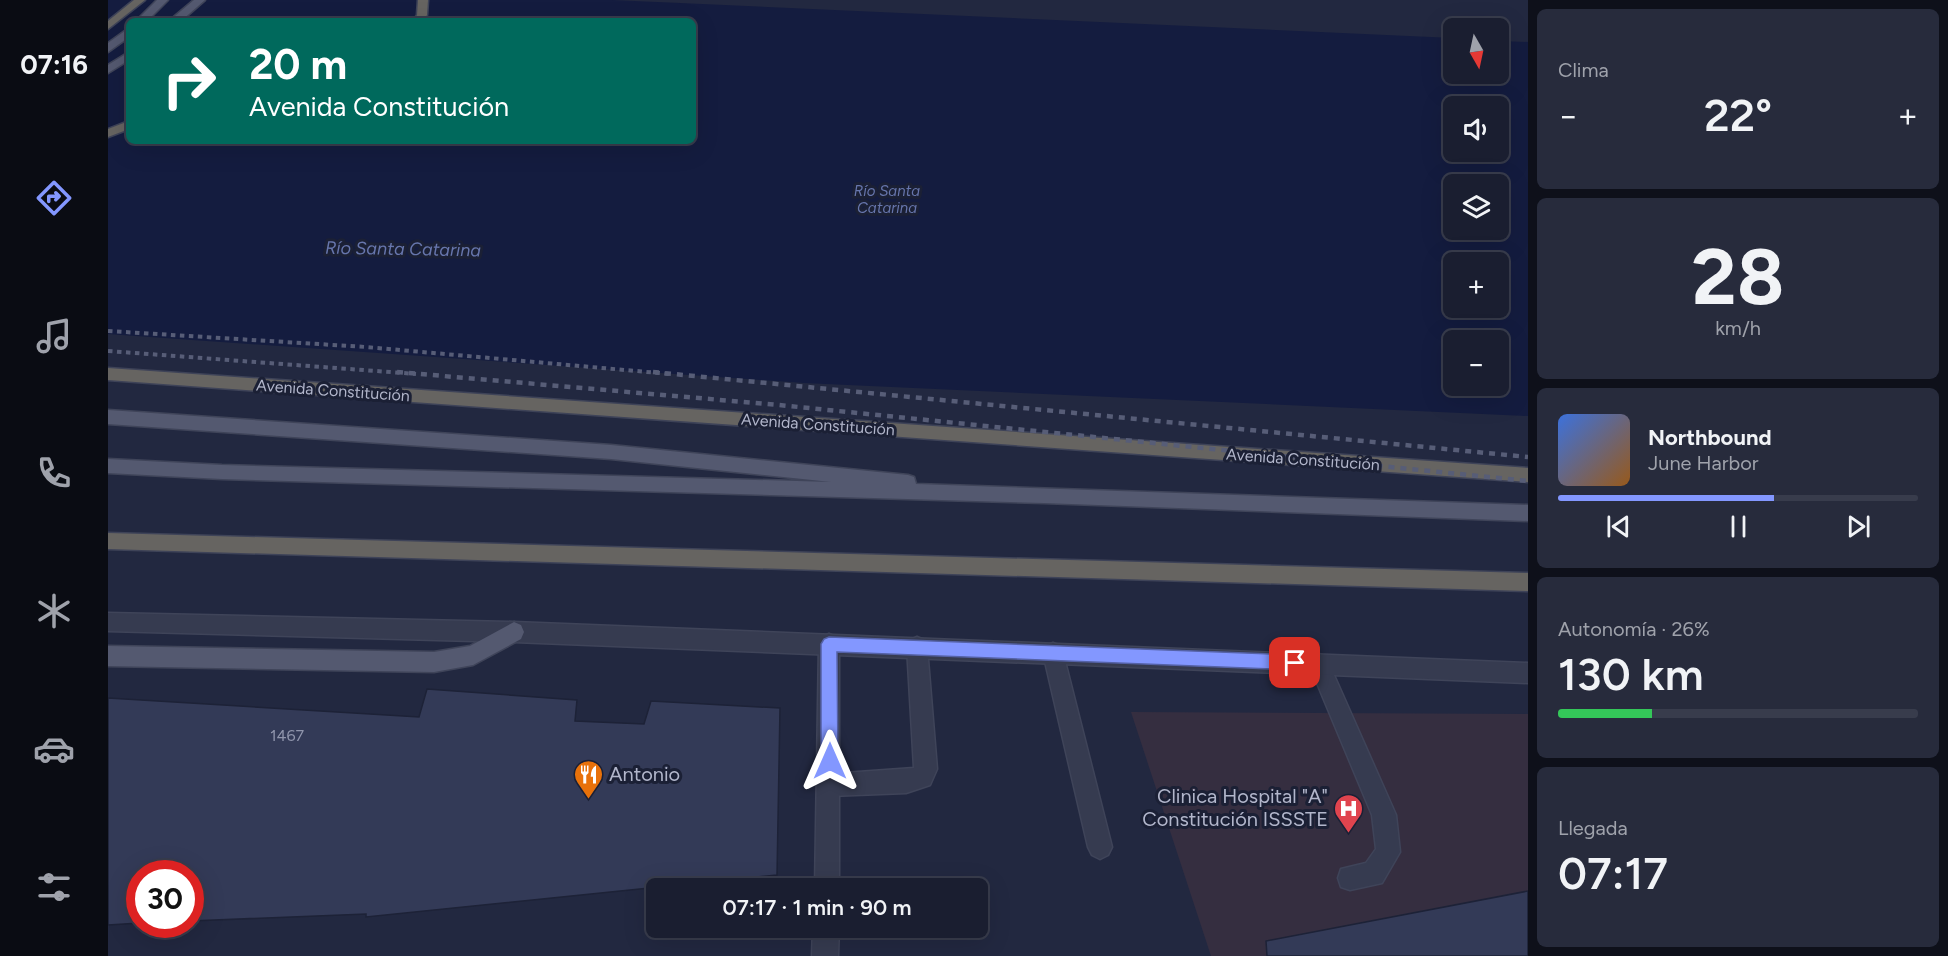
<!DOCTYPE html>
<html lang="es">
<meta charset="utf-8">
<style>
:root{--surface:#1a1e30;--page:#272b3c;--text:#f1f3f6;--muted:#9fa2ab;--line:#383c4c;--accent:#8397ff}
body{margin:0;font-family:Figtree,sans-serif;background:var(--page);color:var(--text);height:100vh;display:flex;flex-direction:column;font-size:22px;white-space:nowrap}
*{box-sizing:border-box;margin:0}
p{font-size:20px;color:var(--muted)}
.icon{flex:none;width:33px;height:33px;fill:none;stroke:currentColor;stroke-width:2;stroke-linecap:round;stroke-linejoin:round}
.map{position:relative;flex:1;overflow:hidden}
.side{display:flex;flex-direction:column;gap:9px;padding:9px;background:#0e101a;width:420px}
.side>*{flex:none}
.guide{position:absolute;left:18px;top:18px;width:570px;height:126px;border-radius:9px;box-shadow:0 6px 24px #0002,0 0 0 2px var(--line);background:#00695c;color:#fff;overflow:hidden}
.needle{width:39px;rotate:171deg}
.tools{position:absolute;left:1335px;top:18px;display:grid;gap:12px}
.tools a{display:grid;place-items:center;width:66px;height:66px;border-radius:9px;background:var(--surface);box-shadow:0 6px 24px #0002,0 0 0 2px var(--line);font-size:30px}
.speed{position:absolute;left:18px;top:860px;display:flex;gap:12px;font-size:30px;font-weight:700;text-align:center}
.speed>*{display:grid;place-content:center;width:78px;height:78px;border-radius:50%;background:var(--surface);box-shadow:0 6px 24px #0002,0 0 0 2px var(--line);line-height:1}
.speed .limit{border:9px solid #d22;background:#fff;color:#111}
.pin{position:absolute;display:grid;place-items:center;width:51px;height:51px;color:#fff;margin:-26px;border-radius:12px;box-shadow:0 3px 9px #0006}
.me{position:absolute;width:66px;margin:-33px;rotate:0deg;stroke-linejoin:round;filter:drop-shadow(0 0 4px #0008)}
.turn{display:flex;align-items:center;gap:21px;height:126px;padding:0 24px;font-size:27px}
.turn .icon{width:78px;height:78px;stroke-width:2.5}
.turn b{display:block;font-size:42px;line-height:51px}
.big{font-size:45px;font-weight:600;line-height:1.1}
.side .tile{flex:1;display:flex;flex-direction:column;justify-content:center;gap:9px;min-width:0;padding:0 21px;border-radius:9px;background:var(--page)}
.side .dial{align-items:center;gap:0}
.dial b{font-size:78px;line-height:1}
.song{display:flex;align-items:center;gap:18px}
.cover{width:72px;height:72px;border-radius:9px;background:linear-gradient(135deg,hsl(220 70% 55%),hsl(30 70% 35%))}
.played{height:6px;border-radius:3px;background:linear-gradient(90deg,var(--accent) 60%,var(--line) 60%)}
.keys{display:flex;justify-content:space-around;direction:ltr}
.heat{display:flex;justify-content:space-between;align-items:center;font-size:33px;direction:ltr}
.charge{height:9px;border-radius:4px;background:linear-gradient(90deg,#34c759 26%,var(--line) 0)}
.trip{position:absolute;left:538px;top:878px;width:342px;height:60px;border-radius:9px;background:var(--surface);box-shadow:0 6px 24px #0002,0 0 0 2px var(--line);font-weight:600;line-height:60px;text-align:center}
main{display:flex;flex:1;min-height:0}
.menu{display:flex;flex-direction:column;width:108px;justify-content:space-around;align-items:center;background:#0a0c13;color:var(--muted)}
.menu .icon{width:42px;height:42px}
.menu .selected{color:var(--accent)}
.menu b{font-size:27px;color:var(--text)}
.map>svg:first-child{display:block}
.medical{fill:#352e40}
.water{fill:#141c3f;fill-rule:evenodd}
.building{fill:#333a57;stroke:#1d2237;stroke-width:1.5}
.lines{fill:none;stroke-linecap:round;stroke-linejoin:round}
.service-casing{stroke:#3f4459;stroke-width:3}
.minor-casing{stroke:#3f4459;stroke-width:3}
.tertiary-casing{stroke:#3f4459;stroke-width:3}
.primary-casing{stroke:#3f4459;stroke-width:3}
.trunk-casing{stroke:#3e4358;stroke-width:3}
.service{fill:#363b50;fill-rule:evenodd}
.minor{fill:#363b50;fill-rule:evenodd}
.tertiary{fill:#363b50;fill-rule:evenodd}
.primary{fill:#545970;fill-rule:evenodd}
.trunk{fill:#666461;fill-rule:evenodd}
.rail-far1{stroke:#575d77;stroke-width:4;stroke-dasharray:4.5 4.5;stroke-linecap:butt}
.rail{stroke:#575d77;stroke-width:4.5;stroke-dasharray:6 6;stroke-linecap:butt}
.route{fill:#8397ff;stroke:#5562a6;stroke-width:1.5}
.labels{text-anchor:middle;stroke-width:6;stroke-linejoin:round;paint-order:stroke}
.far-water-label{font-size:15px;font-style:italic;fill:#6776ad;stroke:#1b2035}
.street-label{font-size:16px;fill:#b2b6cb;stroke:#1b2035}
.near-number-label{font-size:16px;fill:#9095ac}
.water-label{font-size:18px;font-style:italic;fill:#6776ad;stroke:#1b2035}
.near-poi-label{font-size:20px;fill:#b2b6cb;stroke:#1b2035;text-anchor:start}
</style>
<main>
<nav class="menu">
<b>07:16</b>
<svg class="icon selected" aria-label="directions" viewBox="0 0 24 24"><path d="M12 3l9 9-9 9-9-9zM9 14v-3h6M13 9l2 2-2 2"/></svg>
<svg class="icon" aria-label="music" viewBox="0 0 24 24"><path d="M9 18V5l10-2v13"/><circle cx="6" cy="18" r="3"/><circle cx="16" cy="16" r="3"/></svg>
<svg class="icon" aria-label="phone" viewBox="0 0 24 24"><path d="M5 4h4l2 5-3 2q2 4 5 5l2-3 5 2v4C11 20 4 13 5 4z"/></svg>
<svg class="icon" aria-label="climate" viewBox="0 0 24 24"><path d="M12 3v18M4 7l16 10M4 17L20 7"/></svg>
<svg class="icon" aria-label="car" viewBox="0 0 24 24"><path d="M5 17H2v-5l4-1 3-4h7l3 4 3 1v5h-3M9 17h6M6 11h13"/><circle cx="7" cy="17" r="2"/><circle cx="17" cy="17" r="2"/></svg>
<svg class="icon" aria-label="filters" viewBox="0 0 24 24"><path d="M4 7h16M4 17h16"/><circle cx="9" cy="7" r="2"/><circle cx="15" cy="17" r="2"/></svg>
</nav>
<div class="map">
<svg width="1420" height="956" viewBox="0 0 1420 956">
<rect width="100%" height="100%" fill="#222840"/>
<path class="medical" d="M1023 712 1420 714V956H1103Z"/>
<path class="water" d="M0 0H504L1345 38 1346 74H1390L1391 41 1420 42V416L696 383 0 334ZM21 21H585V141H21ZM1346 106H1390V152H1346ZM1346 184H1390V230H1346ZM1346 262H1390V308H1346ZM1346 340H1390V386H1346Z"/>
<path class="building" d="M319 689 469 700 467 721 536 724 543 701 672 708 669 875 258 917V914L82 921V873H32V923L0 925V698L311 717Z
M1420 891V956H1159L1158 941Z"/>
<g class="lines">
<defs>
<path id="service" d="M809 637 816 640 819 647 829 769 822 785 798 793 722 796 714 793 711 785 714 777 722 774 806 768 799 647 802 640Z
M945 643 952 646 955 653 1004 847 1000 855 992 859 984 855 980 847 935 653 938 646Z
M1211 654 1218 657 1288 815 1292 852 1274 883 1242 890 1233 887 1230 878 1233 869 1258 863 1268 849 1264 815 1201 664 1204 657Z"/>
<path id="minor" d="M721 634 728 637 731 644V888H707L711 644 714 637Z
M705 927H731L730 956H704Z"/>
<path id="tertiary" d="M0 613 406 622 1420 663V683L406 642 0 631Z"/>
<path id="primary" d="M49 0H60L39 21H28Z
M86 0H97L73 21H61Z
M21 28V37L0 52V43Z
M21 52V60L0 73V65Z
M0 410 503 445 800 475 806 477 808 484 1420 505V521L936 503 114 479 0 473V459L114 465 723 482 503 459 0 424Z
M406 622 413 625 416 632 413 639 365 665 326 672 0 666V646L326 652 362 646Z"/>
<path id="trunk" d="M26 0H37L0 29V21Z
M310 0H320L319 15 315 21H305L309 15Z
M21 121V129L0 137V129Z
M0 368 1420 468V482L0 380Z
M0 533 1420 573V591L0 549Z"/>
</defs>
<use href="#service" class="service-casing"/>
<use href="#minor" class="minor-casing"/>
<use href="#tertiary" class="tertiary-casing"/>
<use href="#primary" class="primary-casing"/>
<use href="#trunk" class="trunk-casing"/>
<use href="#service" class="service"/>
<use href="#minor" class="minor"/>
<use href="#tertiary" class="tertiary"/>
<use href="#primary" class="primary"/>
<use href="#trunk" class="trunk"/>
<path class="rail-far1" d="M0 331 258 347 562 374
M0 351 308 374"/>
<path class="rail" d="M289 372 671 405 1420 481
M545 372 1420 457"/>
</g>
<path class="route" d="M721 637 1187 655 1192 658 1195 663 1192 668 1187 670 729 652 730 761 728 767 722 770 716 767 713 761V644L716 639Z"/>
<defs>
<symbol id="restaurant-pin" viewBox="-11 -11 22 30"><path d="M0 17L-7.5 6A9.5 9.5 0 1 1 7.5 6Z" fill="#e8710a" stroke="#1b2035"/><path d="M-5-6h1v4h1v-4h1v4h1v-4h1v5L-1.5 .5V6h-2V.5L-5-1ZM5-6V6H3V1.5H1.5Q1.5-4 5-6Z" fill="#fff"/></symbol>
<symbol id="hospital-pin" viewBox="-11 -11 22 30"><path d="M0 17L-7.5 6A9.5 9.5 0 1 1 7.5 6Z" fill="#e0444e" stroke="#1b2035"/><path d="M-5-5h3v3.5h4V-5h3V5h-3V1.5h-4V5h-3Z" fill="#fff"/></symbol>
</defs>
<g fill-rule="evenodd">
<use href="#restaurant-pin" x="464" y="758" width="33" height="45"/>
<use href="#hospital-pin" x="1224" y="792" width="33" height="45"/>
</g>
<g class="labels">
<g class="far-water-label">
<text x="779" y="196">Río Santa<tspan x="779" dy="17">Catarina</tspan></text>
</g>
<g class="street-label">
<text transform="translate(225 390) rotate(4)" y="6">Avenida Constitución</text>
<text transform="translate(710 424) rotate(4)" y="6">Avenida Constitución</text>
<text transform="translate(1195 459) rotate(4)" y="6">Avenida Constitución</text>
</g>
<g class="near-number-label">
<text x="179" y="741">1467</text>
</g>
<g class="water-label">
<text transform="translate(295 249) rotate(1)" y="6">Río Santa Catarina</text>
</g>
<g class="near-poi-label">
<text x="501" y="781">Antonio</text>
<text x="1220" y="803" text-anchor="end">Clinica Hospital "A"<tspan x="1220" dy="23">Constitución ISSSTE</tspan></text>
</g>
</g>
</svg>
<div class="tools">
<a><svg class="needle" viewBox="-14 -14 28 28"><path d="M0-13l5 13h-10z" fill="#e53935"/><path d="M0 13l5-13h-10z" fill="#9fa2ab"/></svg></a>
<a><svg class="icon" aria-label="sound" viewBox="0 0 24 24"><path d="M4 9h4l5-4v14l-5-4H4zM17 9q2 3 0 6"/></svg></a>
<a><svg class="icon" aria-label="layers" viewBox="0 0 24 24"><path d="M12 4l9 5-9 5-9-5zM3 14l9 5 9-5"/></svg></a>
<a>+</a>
<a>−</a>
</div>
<div class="speed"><div class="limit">30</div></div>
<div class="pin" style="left:1187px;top:663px;background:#d93025"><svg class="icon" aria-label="arrive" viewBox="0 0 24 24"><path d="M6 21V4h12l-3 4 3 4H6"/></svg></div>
<svg class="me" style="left:722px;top:761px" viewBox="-20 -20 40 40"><path d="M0-17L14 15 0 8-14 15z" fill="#8397ff" stroke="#fff" stroke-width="4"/></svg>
<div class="trip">07:17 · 1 min · 90 m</div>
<div class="guide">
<div class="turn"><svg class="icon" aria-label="right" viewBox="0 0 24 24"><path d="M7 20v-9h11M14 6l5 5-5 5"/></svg><div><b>20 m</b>Avenida Constitución</div></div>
</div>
</div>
<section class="side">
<div class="tile"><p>Clima</p>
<div class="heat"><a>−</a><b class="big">22°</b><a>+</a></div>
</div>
<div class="tile dial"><b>28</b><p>km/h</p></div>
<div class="tile">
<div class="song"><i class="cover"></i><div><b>Northbound</b><p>June Harbor</p></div></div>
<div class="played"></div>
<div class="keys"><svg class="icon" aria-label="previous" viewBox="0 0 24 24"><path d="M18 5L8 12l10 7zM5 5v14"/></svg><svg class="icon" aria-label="pause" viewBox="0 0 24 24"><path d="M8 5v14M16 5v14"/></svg><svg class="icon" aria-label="next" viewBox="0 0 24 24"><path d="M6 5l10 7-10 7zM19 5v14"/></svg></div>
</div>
<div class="tile"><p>Autonomía · 26%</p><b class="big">130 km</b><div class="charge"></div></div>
<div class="tile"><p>Llegada</p><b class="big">07:17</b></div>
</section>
</main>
